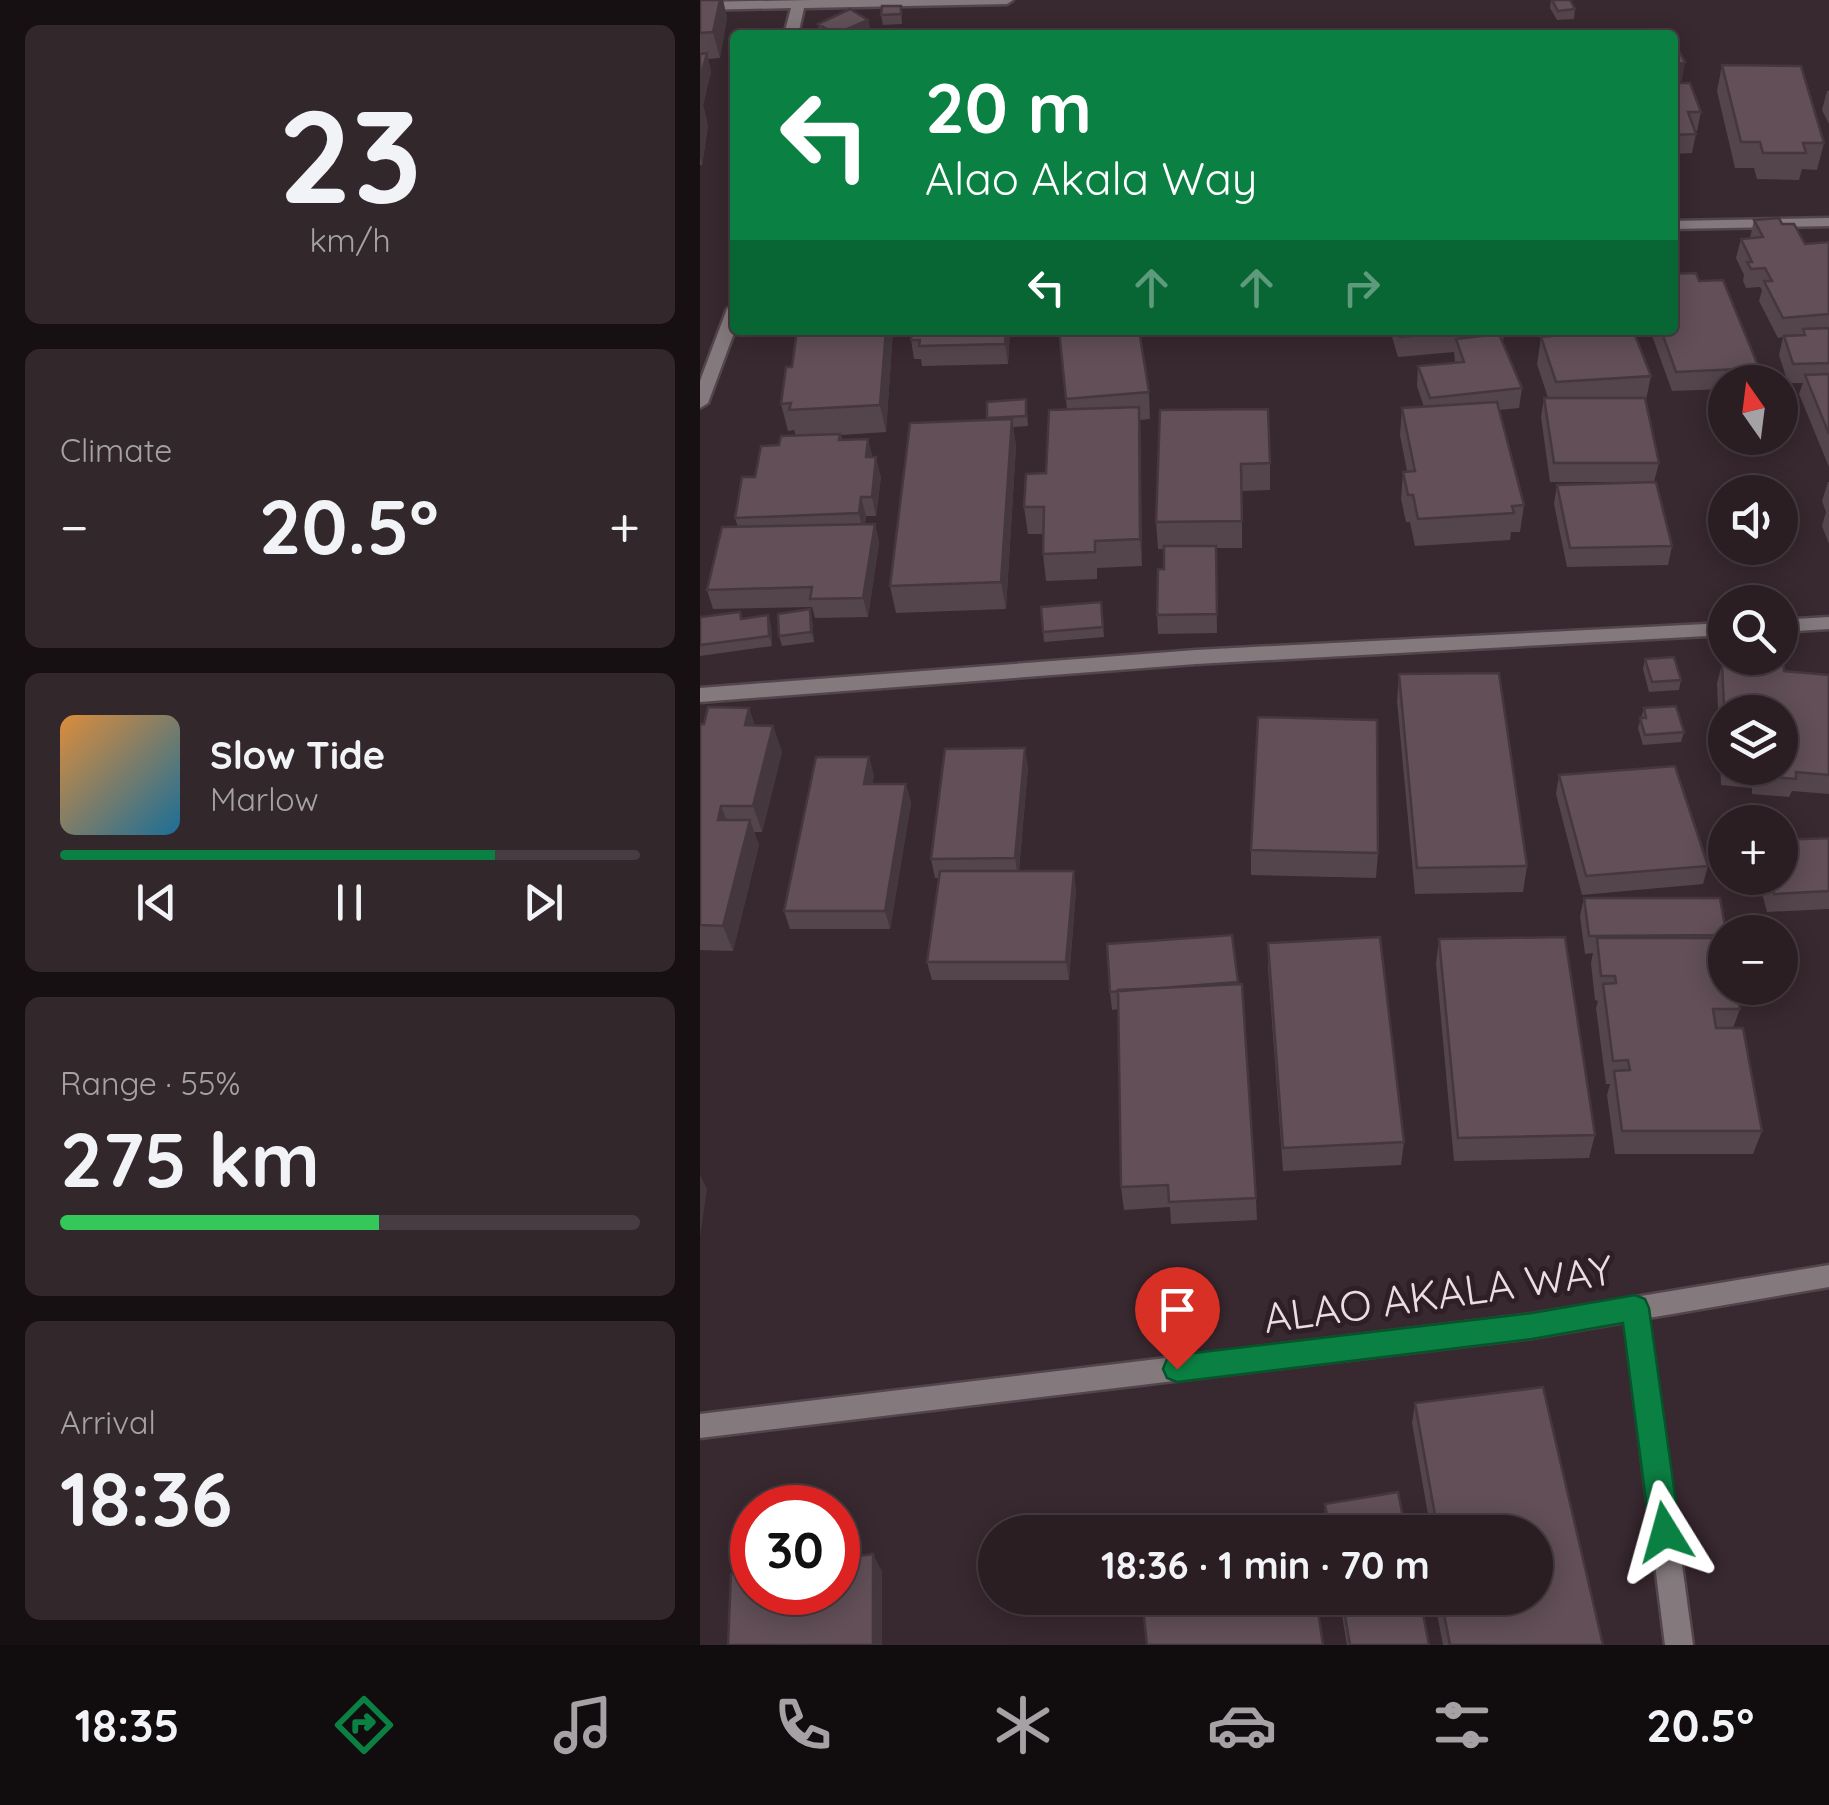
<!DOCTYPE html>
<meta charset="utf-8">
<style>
:root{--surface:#2a1e23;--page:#32272b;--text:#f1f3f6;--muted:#a5a2a6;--line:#463c41;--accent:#0b8043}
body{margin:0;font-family:Quicksand,sans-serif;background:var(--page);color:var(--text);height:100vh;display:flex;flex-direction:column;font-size:38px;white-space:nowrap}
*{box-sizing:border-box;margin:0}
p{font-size:32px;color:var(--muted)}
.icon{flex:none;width:55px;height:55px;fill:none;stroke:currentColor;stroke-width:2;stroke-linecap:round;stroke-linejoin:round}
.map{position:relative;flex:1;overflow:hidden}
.drawer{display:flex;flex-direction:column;gap:25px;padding:25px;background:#171013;width:700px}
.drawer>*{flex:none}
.guide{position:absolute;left:30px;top:30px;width:948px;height:305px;border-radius:10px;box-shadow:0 5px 25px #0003,0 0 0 2px var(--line);background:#0b8043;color:#fff;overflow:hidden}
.needle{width:65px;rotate:346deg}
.fabs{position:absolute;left:1008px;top:365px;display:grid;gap:20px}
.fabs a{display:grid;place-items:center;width:90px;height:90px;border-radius:50%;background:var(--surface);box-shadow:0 5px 25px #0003,0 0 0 2px var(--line);font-size:50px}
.speed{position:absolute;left:30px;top:1485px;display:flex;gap:20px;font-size:50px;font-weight:700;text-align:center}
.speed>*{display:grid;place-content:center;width:130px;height:130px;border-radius:50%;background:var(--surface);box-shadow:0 5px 25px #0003,0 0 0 2px var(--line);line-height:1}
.speed .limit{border:15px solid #d22;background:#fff;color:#111}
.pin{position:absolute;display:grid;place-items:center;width:85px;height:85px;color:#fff;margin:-102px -42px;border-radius:50% 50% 50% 0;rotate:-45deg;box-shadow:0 0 10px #0007}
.pin .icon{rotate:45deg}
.me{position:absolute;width:110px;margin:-55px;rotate:352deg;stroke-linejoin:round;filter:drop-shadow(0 0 8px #0008)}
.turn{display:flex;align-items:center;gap:35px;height:210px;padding:0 30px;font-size:45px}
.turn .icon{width:130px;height:130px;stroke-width:2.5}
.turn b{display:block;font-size:70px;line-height:85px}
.lanes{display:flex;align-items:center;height:95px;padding:0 30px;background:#0003;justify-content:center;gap:50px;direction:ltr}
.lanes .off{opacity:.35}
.big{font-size:75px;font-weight:700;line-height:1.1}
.drawer .widget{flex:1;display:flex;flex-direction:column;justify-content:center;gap:15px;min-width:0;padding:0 35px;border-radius:15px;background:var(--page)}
.drawer .dial{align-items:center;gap:0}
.dial b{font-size:130px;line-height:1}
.song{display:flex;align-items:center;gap:30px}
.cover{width:120px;height:120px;border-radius:15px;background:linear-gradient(135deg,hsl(30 70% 55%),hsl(200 70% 35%))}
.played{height:10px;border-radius:5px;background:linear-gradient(90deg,var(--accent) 75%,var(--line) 75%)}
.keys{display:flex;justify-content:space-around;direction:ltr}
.heat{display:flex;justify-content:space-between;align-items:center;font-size:55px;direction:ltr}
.charge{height:15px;border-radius:8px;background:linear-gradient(90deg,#34c759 55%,var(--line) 0)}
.trip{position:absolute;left:278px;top:1515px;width:575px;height:100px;border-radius:50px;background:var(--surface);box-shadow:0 5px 25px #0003,0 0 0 2px var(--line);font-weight:700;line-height:100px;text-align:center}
.menu{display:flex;height:160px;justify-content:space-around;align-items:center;background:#110c0e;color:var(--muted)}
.menu .icon{width:70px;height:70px}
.menu .selected{color:var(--accent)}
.menu b{font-size:45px;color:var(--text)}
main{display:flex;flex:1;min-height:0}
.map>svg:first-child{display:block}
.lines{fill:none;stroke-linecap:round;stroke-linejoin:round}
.minor-casing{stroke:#54454c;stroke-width:5}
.tertiary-casing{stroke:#54454c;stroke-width:5}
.minor{fill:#847a7e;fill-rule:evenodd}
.tertiary{fill:#847a7e;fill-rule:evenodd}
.wall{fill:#54444c;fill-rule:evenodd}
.shaded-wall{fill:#45373e}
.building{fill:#624f58;stroke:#45373e;stroke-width:2.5}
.route{fill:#0b8043;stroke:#07532c;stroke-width:2.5}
.labels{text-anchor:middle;stroke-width:10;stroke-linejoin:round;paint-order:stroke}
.near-street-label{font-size:42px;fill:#e9dde2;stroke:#2e1e26}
</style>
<main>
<section class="drawer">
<div class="widget dial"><b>23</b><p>km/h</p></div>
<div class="widget"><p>Climate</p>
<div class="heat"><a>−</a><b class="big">20.5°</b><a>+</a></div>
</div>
<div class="widget">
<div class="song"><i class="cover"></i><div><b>Slow Tide</b><p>Marlow</p></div></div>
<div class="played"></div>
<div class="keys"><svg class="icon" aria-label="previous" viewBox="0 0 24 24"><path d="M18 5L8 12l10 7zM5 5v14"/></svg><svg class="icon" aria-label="pause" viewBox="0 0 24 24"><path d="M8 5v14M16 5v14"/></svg><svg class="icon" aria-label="next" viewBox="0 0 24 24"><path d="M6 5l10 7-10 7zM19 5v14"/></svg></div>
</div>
<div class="widget"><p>Range · 55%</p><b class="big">275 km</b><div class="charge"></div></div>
<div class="widget"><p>Arrival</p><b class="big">18:36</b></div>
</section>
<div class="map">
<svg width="1129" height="1645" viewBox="0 0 1129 1645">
<rect width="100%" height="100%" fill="#38282f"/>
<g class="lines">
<defs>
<path id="minor" d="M112 0H313L307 4 104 8 98 35H84L91 8 0 10V2Z
M1129 218V226L972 229V221Z
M35 304V330L8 403 0 408V381L27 309Z
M1129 617V629L1080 632V620Z
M1025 623V635L496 664 0 702V688L496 650Z
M935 1297 944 1300 947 1308 993 1645H965L923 1308 926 1300Z"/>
<path id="tertiary" d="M1129 1265V1287L832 1338 0 1438V1414L832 1314Z"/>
</defs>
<use href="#minor" class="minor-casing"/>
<use href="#tertiary" class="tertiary-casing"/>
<use href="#minor" class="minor"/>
<use href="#tertiary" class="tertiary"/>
</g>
<path class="wall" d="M0 0H23L27 18 20 58 8 59 11 72 3 105 8 126 2 165H0Z
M851 0H870L875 9 874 19 857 20 850 8Z
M201 6 202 24 183 25 181 15Z
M168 20 170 29 157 35H123L120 33 118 24Z
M1022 65 1124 143 1117 170 1102 169 1099 180 1057 179 1054 168H1035L1017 91Z
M972 83 1001 112 997 131H995L996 134 992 153 972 154Z
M1127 91H1129V124L1122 110Z
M1054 220 1082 224 1105 244 1129 242V467L1099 394 1103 383H1088L1079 355 1083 337 1078 338 1059 301 1062 290 1060 287 1046 288 1043 281 1044 275 1036 258 1041 239 1050 238Z
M999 281 1059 368 1055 382H1025V389L972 391 950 330H972Z
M193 330 186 432 141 435 142 440 172 457 181 477 176 516H166L165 524H175L179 543 168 617 115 618 112 607 13 609 7 590 38 527 35 518 55 477 79 445 96 436 94 430 88 431 81 404 92 367Z
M310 330 308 364 222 366 221 359H214L211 340Z
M359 330 449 392 450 419 440 420 442 566 397 568V579L346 581 343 554 344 534H328L324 507 346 473 367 410Z
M690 330H804L803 342 822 388 819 408 799 410 824 505 820 532H811L810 540 715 546 710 522H706L701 499 703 472 707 471 700 435 702 408 724 407 717 386 718 366 755 362 754 352 698 357Z
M838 330H933L951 376 946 400 959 463 954 482H850L841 417 844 398H848L837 364 841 337Z
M287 402 327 409 328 426 313 427 316 446 306 609 196 613 190 586 287 420Z
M460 410 570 463V490L542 491V548H516L517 633 458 634 457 615 464 569V549H458L456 522Z
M1128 482H1129V544L1122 526 1126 512 1122 501Z
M857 485 972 546 968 565 867 567 854 504Z
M401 602 404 637 344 642 341 607Z
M40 612 42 618 71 625 72 646 0 656V617Z
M112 619 114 642 82 646 79 636Z
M1037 658H1080L1084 671 1129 675V794L1092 791 1089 797 1052 794V788L1021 785 1017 683 1022 664 1034 665ZM1025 712 1080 768H1025Z
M945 659 981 680 979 690 949 692 943 669Z
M699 674 827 866 823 892 715 894 697 701Z
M49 708 55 726H73L82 752 62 832H54L59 845 33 951 0 950V724Z
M944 708 984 732 981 742 943 745 938 728Z
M169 757 174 776 172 784H206L211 803 190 929H90L84 911Z
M328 767 319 871 376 890 369 980H232L227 962 239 878H235L231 859Z
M859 775 1008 866 1003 884 882 895 856 794Z
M1129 838V909L1067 912 1058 878H1080Z
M551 850 678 853 676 878 551 875Z
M884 898 1025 932V988L1040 1009 1033 1028 1062 1131 1053 1154H915L907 1095 910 1084H906L896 1008 898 1001 895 1000 891 963 893 953 885 954 880 916Z
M532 935 556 1198 557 1220 471 1224 470 1207 424 1210 421 1187 418 1009 412 1010 410 992Z
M739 939 895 1135 889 1158 754 1161 736 964Z
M568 943 704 1142 701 1165 583 1171 568 968Z
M843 1387 903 1645H743L734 1598H835V1532H731L712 1423 715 1403Z
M625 1504 706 1532H627L624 1517Z
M639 1598H720L729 1645H647Z"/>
<path class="shaded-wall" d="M20 0H23L27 18 20 58 13 32Z
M168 20 170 29 157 35H136Z
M7 53 11 72 3 105 8 126 2 165 0 156V79Z
M985 62 982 81 972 82V64Z
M186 330H193L186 432 180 405Z
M306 330H310L308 364 305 344Z
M439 407 441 434 442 566 440 539Z
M312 419 316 446 306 609 301 582Z
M168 439 173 458 166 457Z
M176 457 181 477 176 516 172 497Z
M161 497 166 516 163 532 159 513Z
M175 524 179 543 168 617 163 598Z
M110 609 112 619 114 642 111 632Z
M68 615 71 625 72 646 69 636Z
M49 708 58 734 45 725Z
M73 726 82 752 62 832 53 806Z
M325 748 328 767 318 877 315 858Z
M169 757 174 776 169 803 164 784Z
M206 784 211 803 190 929 185 911Z
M21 806 31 831 18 820Z
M50 820 59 845 33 951 23 926Z
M374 871 376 890 369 980 366 962Z
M0 1175 7 1189 0 1237Z
M173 1554 182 1571V1645H173Z"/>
<path class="building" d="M0 0H20L13 32 0 33Z
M852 0H870L875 9 858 11Z
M182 6H201V14L181 15Z
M150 9 168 20 136 34 118 24Z
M969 30 971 35H889Z
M972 38 985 62 972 64Z
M7 53 0 79V54Z
M1022 65 1101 66 1124 143H1103L1106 153H1063L1060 142H1041Z
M972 83H990L1001 112H988L996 134 972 135Z
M1079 218 1082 224H1094L1105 244 1129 242V314L1083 318 1064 281H1072L1065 268 1051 269 1047 262H1052L1041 239 1063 237 1054 220Z
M996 273 999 281 1023 280 1059 368 976 372 961 330H972V274Z
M1129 328V363L1093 364 1084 336 1105 335 1103 329Z
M97 330H186L180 405 89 410 91 403 81 404 86 367H92Z
M212 330H306L305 344 219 346 220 340H211Z
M359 330H439L449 392 366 399Z
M697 330H785L700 337Z
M851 330H933L951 376 856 382 841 337 853 336Z
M799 334 822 388 730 398 718 366 764 362 756 339Z
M1129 374V434L1105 375Z
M844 398H945L959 463H854Z
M326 399V416L287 418V402Z
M797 402 824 505 812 506 814 513 718 519 713 495H708L703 472 715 471 702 408Z
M439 407 440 539 395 541V552L343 554 344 507H324L326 474 346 473 349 410Z
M568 409 570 463 541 464 542 521 456 522 460 410Z
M312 419 301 582 190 586 210 423Z
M140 434 139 440 168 439 166 457H176L172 497H161L159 513 35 518 42 477H55L61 446 79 445 81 436Z
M956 482 972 546 870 548 857 485Z
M175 524 163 598 110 599 112 587 7 590 22 527Z
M464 546H516L517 614 457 615 458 569H464Z
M401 602 403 627 343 632 341 607Z
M110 609 111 632 79 636 78 614Z
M40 612 41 619 68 615 69 636 0 645V617Z
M1080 656 1083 657 1084 671 1129 675V775L1096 772V779L1058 776V769L1042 768H1080V712H1025V727L1022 664 1039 666 1038 658Z
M974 657 981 680 952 682 945 659Z
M799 673 827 866 717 868 699 674Z
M976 706 984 732 945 735 940 718H946L944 708Z
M8 707 49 708 45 725 73 726 53 806H21L18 820H50L23 926 0 925V724H4Z
M558 717 677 720 678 853 551 850Z
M325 748 315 858 231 859 245 749Z
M116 757H169L164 784H206L185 911H84Z
M975 766 1008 866 886 876 859 775Z
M1129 838V891L1074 894 1069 878H1080V840Z
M240 871H374L366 962H227Z
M884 898H1020L1026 932 1025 935 889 936Z
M532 935 538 982 410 992 407 944Z
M680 937 704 1142 583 1148 568 943Z
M865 937 895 1135 758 1138 739 939Z
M897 938H1025V988H1036L1040 1009H1013L1016 1028H1043L1062 1131H922L914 1071 930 1070 928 1060 913 1061 903 984 916 983 915 976H901Z
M542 984 556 1198 469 1202 468 1185 421 1187 418 990Z
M843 1387 903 1645H750L741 1598H835V1532H738L715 1403Z
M698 1492 706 1532H630L625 1504Z
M173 1554V1645H28L31 1574 52 1571V1592H138V1559Z
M442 1598H616L623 1645H447Z
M642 1598H720L729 1645H650Z"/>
<path class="route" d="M935 1295 945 1299 949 1308 980 1532 975 1543 965 1547 954 1543 950 1532 923 1323 832 1339 477 1382 467 1378 463 1369 467 1359 477 1355 832 1313Z"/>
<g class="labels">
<g class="near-street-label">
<text transform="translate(738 1294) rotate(-8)" y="15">ALAO AKALA WAY</text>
</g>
</g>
</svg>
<div class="fabs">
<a><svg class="needle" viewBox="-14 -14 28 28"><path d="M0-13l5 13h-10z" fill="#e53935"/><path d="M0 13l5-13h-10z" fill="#a5a2a6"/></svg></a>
<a><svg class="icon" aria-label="sound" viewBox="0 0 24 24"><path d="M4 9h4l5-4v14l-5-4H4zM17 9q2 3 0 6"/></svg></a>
<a><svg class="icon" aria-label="search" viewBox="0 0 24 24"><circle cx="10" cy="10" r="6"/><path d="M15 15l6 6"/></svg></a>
<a><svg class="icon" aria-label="layers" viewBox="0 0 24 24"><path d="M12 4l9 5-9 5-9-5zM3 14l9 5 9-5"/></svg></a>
<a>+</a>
<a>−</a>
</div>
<div class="speed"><div class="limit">30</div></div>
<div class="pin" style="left:477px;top:1369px;background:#d93025"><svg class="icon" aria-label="arrive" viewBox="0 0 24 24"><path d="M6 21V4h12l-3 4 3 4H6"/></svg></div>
<svg class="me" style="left:965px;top:1532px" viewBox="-20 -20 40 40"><path d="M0-17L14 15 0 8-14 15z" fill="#0b8043" stroke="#fff" stroke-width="4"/></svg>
<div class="trip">18:36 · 1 min · 70 m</div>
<div class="guide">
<div class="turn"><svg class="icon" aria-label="left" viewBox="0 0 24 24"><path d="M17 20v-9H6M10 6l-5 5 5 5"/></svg><div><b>20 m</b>Alao Akala Way</div></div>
<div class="lanes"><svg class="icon" aria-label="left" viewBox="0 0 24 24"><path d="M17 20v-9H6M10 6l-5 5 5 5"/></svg><svg class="icon off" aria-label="ahead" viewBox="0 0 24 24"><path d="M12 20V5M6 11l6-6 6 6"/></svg><svg class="icon off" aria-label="ahead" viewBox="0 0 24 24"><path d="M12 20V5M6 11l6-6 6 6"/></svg><svg class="icon off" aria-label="right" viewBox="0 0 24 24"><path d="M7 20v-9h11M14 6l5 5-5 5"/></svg></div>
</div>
</div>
</main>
<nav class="menu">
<b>18:35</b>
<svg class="icon selected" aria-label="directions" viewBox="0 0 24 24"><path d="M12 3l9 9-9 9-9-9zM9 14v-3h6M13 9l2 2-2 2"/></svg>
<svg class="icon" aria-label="music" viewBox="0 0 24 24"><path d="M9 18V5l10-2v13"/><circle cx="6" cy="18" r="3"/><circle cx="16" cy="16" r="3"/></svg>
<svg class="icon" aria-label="phone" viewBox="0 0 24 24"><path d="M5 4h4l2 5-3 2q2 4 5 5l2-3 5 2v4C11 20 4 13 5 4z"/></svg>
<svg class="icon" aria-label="climate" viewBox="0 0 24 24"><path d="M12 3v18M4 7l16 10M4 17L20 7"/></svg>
<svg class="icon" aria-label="car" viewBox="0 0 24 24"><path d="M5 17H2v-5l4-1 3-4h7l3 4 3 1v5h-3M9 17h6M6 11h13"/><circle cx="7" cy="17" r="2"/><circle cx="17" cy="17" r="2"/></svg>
<svg class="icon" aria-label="filters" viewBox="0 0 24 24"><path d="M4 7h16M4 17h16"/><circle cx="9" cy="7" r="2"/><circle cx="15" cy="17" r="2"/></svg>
<b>20.5°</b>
</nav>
